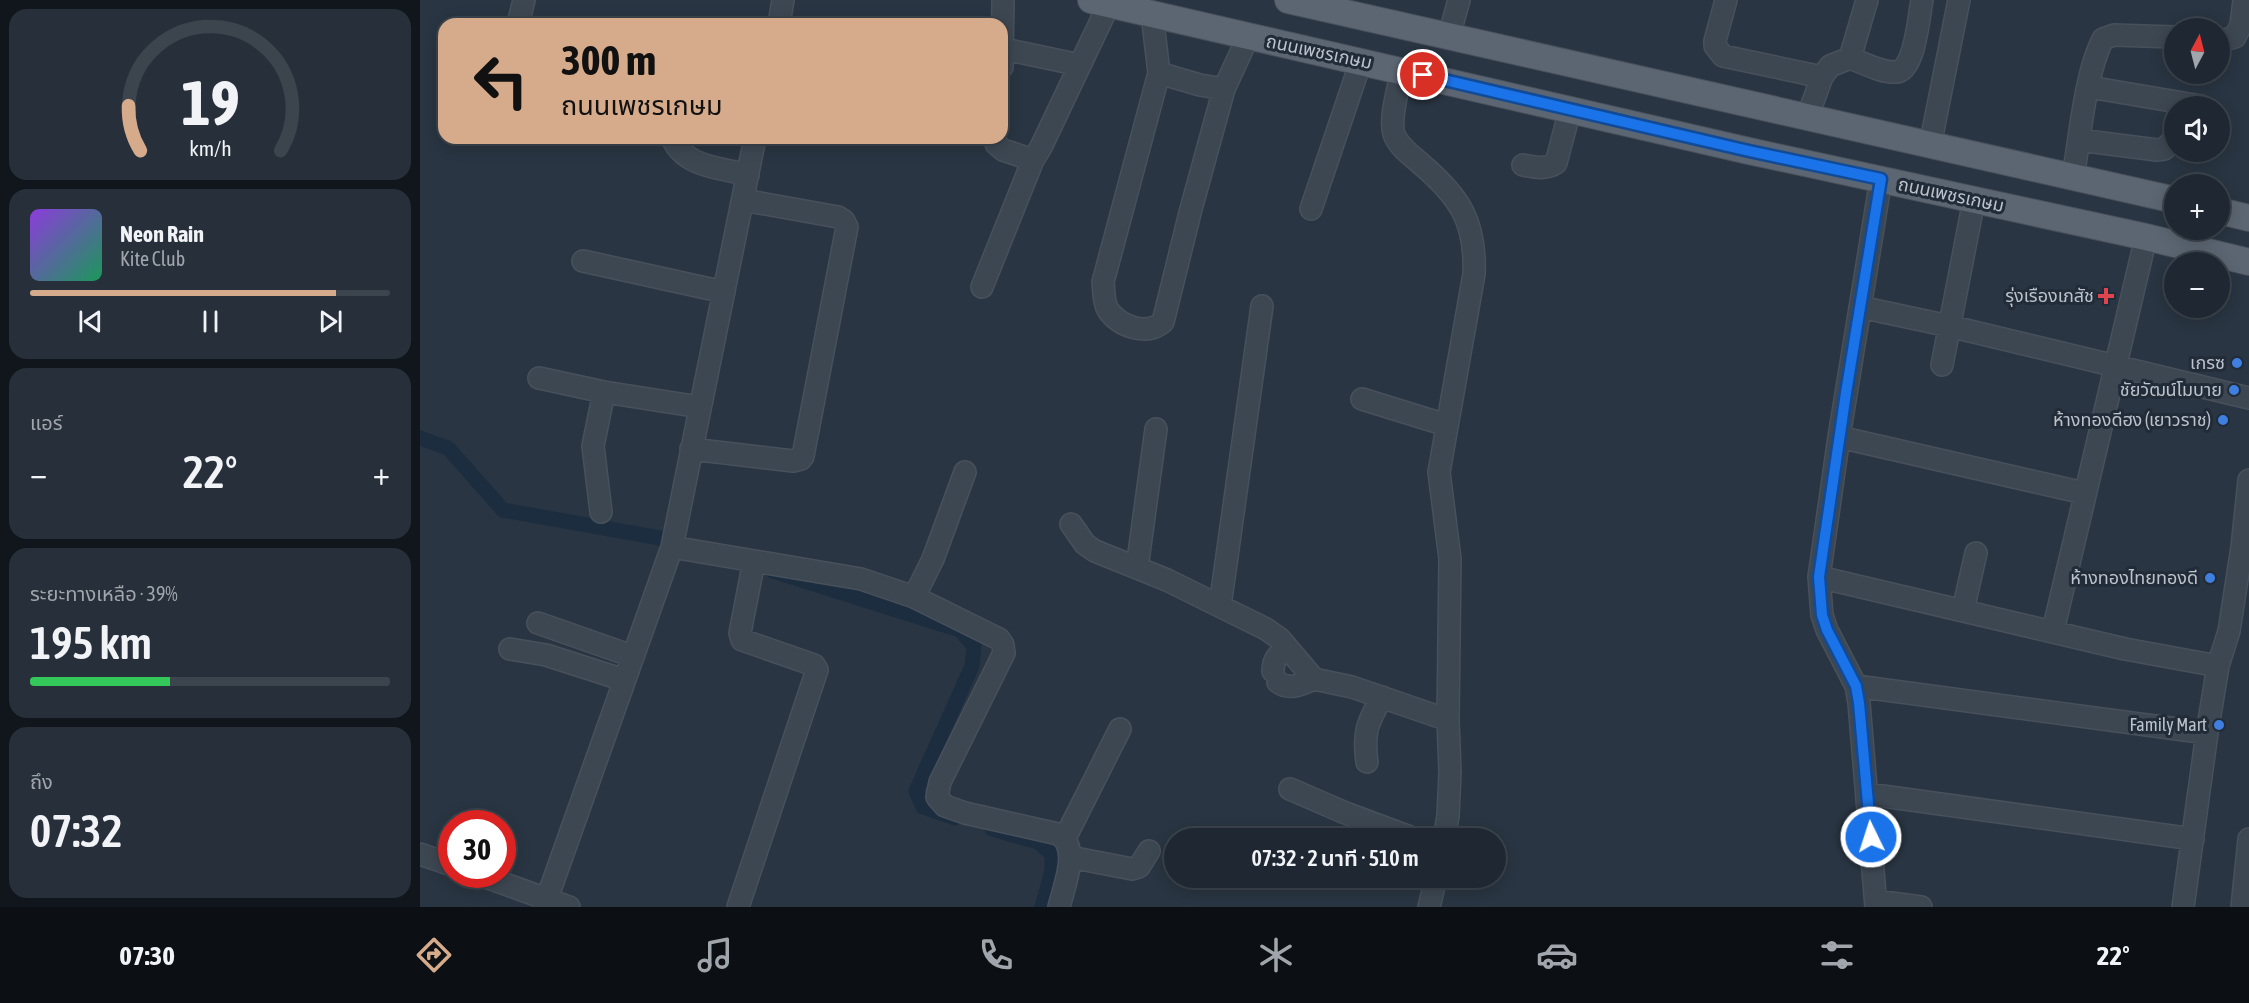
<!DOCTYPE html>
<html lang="th">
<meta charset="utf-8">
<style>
:root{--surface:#1f2832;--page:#27303a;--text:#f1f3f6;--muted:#a1a6ac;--line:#3c444d;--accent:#d6ab8b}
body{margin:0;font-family:"Asap Condensed","Noto Sans Thai",sans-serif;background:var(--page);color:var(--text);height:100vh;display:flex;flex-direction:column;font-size:22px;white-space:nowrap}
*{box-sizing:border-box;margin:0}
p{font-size:20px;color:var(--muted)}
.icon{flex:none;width:33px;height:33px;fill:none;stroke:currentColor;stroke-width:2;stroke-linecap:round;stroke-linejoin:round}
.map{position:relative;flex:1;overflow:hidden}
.side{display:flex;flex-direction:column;gap:9px;padding:9px;background:#11161c;width:420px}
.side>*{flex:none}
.hud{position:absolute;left:18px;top:18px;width:570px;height:126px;border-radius:18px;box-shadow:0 3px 15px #0003,0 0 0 2px var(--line);background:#d6ab8b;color:#111;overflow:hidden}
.needle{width:39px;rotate:7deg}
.tools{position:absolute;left:1744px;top:18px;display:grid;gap:12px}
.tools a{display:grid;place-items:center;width:66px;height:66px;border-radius:50%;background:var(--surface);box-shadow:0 3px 15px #0003,0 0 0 2px var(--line);font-size:30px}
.speed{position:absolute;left:18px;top:810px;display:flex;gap:12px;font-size:30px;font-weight:700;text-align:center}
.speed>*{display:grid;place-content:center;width:78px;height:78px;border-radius:50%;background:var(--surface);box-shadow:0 3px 15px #0003,0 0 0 2px var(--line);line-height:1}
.speed .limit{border:9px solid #d22;background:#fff;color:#111}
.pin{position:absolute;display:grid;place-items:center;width:51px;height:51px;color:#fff;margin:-26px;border:3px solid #fff;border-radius:50%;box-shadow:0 2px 6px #0007}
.me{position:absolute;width:66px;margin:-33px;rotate:356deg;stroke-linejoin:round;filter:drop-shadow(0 0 4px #0008)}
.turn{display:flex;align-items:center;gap:21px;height:126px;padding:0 24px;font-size:27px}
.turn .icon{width:78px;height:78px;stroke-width:2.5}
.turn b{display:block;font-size:42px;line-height:51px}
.big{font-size:45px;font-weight:600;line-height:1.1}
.side .tile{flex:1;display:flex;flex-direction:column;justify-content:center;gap:9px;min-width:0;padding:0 21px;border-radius:18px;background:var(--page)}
.side .dial{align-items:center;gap:0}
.dial svg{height:156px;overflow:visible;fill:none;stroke:var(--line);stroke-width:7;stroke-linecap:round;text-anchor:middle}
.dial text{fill:var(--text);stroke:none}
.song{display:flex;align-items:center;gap:18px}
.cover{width:72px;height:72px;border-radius:9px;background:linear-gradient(135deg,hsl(270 70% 55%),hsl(150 70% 35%))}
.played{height:6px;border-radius:3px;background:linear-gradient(90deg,var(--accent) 85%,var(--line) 85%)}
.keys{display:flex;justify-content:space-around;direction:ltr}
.heat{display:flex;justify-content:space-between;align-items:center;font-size:33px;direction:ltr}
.charge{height:9px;border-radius:4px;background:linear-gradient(90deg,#34c759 39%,var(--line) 0)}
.trip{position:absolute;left:744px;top:828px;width:342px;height:60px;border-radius:30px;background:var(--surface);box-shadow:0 3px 15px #0003,0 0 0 2px var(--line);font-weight:600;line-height:60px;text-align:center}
.dock{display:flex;height:96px;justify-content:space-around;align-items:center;background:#0c1014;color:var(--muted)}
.dock .icon{width:42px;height:42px}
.dock .on{color:var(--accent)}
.dock b{font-size:27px;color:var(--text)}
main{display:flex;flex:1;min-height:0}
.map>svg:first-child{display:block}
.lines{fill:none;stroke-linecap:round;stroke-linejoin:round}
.canal{stroke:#1c2d40;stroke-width:15}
.minor-casing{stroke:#47505b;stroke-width:24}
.major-casing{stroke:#47505b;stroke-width:28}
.minor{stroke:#3d4752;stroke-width:21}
.major{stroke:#5c6672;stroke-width:26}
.route-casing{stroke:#114b97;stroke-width:15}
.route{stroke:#1a73e8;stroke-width:10}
.health-dot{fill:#e0444e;stroke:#222c38;stroke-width:2}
.shop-dot{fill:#3f7fe0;stroke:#222c38;stroke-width:2}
.labels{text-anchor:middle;stroke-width:6;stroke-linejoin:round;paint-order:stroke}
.street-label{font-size:18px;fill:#bbc2cc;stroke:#222c38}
.poi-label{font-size:18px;fill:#bbc2cc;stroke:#222c38;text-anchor:end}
</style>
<main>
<section class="side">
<div class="tile dial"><svg viewBox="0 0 100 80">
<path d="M14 69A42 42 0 1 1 86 69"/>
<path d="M14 69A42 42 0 0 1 8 46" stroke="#d6ab8b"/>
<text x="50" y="56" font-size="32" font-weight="700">19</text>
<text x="50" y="72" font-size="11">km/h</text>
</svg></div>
<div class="tile">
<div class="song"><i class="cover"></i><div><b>Neon Rain</b><p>Kite Club</p></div></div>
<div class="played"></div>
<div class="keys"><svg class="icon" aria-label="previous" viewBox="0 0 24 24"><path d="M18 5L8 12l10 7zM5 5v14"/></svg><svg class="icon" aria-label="pause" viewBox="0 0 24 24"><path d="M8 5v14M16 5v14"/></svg><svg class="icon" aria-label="next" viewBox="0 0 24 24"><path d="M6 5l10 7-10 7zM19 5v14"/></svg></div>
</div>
<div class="tile"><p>แอร์</p>
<div class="heat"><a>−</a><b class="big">22°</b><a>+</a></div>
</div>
<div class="tile"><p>ระยะทางเหลือ · 39%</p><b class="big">195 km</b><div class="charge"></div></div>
<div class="tile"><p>ถึง</p><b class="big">07:32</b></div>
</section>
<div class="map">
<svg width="1829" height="907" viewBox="0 0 1829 907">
<rect width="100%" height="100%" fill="#293542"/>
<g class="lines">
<path class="canal" d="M0 438 28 448 83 510 262 542
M353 571 540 630 554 646 552 666 496 791 503 807 535 818
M572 829 618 842 632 854V871L622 907"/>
<defs>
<path id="minor" d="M1306 0 1295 41V46L1303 56 1402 77
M732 14 739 73 780 85 804 89 828 37
M98 24 104 0
M359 24 363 0
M1029 36 1039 0
M1800 41 1815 37 1821 25 1824 0
M584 49 660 65
M1430 58C1444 63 1461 73 1476 72 1495 71 1499 15 1502 0
M582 67 583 0
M982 70C979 87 969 118 974 134 978 146 991 155 1001 164 1040 197 1056 222 1054 274L1019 472 1030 559 1028 720 1030 772 1028 816 1024 838
M739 73 683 282C684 290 683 302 688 310 700 327 727 336 743 322L771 209 804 89
M1669 87 1781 106
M1387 118 1402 77 1410 66 1430 58 1447 0
M252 138C264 167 301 168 328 175
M575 138 576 144 583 150 613 160 621 147 689 4
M1659 140 1737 150 1744 149 1755 139
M1510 146 1539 0
M1103 165C1114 167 1126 170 1136 163L1150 110
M1653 177C1660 137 1665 74 1683 39L1694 35 1755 37
M891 209 941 61
M163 261 304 292
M562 287 613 160
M1440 307 1529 326 1829 398
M1522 365 1554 200
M119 378 184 392 280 407
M942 399 1026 425
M1419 437 1664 493
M271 449 373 461 381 459 383 456 427 227 424 221 418 217 323 200
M181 512 173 446 184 392
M651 524 665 544 675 551 747 580 846 629 860 639 894 679 932 687 1028 720
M252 547 441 579 494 597 579 639 583 645 584 653 520 782 517 797 525 806 545 813 638 834C661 847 644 886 639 907
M717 568 736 429
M1399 577 1705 649 1798 666
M494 597 513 559 545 472
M800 606 842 306
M1543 610 1556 553
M118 623 212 656
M1633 631 1726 237
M90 649 126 655 204 680
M853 671C853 659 858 655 867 648
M858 682C869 691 883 684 894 679
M1436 686 1787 733
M947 762C943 733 947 723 962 697
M870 789 923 812 993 838
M1448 794 1773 839
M645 838 700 729
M0 854 32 865
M650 857 712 869 719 867 729 851
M57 874 149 907
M1456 901 1501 907
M124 907 252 547 335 138
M318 907 397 670 394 665 322 640 320 633 334 561
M1009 907 1016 878
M1456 907 1439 703 1436 686 1407 630 1402 615 1399 577 1419 437 1461 179
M1763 907 1787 733 1798 666 1809 631 1822 547 1829 480
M1822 907 1829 839"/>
<path id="major" d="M671 0 1329 151 1726 237 1829 262
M868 0 1755 200
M1800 211 1829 218"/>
</defs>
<use href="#minor" class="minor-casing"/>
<use href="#major" class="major-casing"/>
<use href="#minor" class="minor"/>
<use href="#major" class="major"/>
</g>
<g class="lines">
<defs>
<path id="route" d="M1003 75 1329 151 1461 179 1426 393 1399 577 1402 615 1407 630 1436 686 1439 703 1451 837"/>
</defs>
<use href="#route" class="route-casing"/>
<use href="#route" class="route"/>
</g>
<path class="health-dot" d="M1683 287h6v6h6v6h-6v6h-6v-6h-6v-6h6z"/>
<g class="shop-dot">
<circle cx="1817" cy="363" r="6"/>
<circle cx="1814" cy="390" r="6"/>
<circle cx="1803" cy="420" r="6"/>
<circle cx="1790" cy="578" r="6"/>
<circle cx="1799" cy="725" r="6"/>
</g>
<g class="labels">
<g class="street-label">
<text transform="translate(899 52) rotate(12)" y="6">ถนนเพชรเกษม</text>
<text transform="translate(1531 195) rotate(12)" y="6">ถนนเพชรเกษม</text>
</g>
<g class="poi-label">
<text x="1674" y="302">รุ่งเรืองเภสัช</text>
<text x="1805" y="369">เกรซ</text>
<text x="1802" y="396">ชัยวัฒน์โมบาย</text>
<text x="1791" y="426">ห้างทองดีฮง (เยาวราช)</text>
<text x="1778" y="584">ห้างทองไทยทองดี</text>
<text x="1787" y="731">Family Mart</text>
</g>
</g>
</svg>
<div class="tools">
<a><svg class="needle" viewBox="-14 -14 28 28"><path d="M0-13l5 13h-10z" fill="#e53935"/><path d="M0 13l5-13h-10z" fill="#a1a6ac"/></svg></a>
<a><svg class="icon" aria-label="sound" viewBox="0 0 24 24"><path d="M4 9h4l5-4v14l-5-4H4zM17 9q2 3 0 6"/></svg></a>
<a>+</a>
<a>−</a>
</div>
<div class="speed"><div class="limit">30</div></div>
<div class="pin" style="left:1003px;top:75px;background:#d93025"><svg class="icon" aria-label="arrive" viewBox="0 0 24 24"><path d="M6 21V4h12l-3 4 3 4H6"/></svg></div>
<svg class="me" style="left:1451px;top:837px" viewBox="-20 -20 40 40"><circle r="17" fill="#1a73e8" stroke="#fff" stroke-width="3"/><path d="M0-11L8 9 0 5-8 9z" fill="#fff"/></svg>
<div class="trip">07:32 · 2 นาที · 510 m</div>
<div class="hud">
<div class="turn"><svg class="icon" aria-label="left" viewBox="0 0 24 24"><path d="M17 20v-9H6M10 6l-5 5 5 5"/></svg><div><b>300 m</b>ถนนเพชรเกษม</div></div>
</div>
</div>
</main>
<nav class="dock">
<b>07:30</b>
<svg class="icon on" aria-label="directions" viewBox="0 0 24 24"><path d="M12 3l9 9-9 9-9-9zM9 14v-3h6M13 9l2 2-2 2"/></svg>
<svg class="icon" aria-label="music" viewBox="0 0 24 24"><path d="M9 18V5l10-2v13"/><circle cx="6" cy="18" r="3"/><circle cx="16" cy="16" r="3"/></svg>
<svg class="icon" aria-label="phone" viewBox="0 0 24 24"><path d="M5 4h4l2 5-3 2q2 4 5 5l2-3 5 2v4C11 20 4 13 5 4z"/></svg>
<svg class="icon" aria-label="climate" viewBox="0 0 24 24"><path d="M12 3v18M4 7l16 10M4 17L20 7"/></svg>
<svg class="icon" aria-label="car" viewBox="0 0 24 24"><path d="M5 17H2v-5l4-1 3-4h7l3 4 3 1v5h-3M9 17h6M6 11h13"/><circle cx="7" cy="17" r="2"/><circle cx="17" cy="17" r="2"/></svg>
<svg class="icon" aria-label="filters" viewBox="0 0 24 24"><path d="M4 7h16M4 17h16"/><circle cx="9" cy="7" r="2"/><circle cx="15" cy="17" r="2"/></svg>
<b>22°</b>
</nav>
